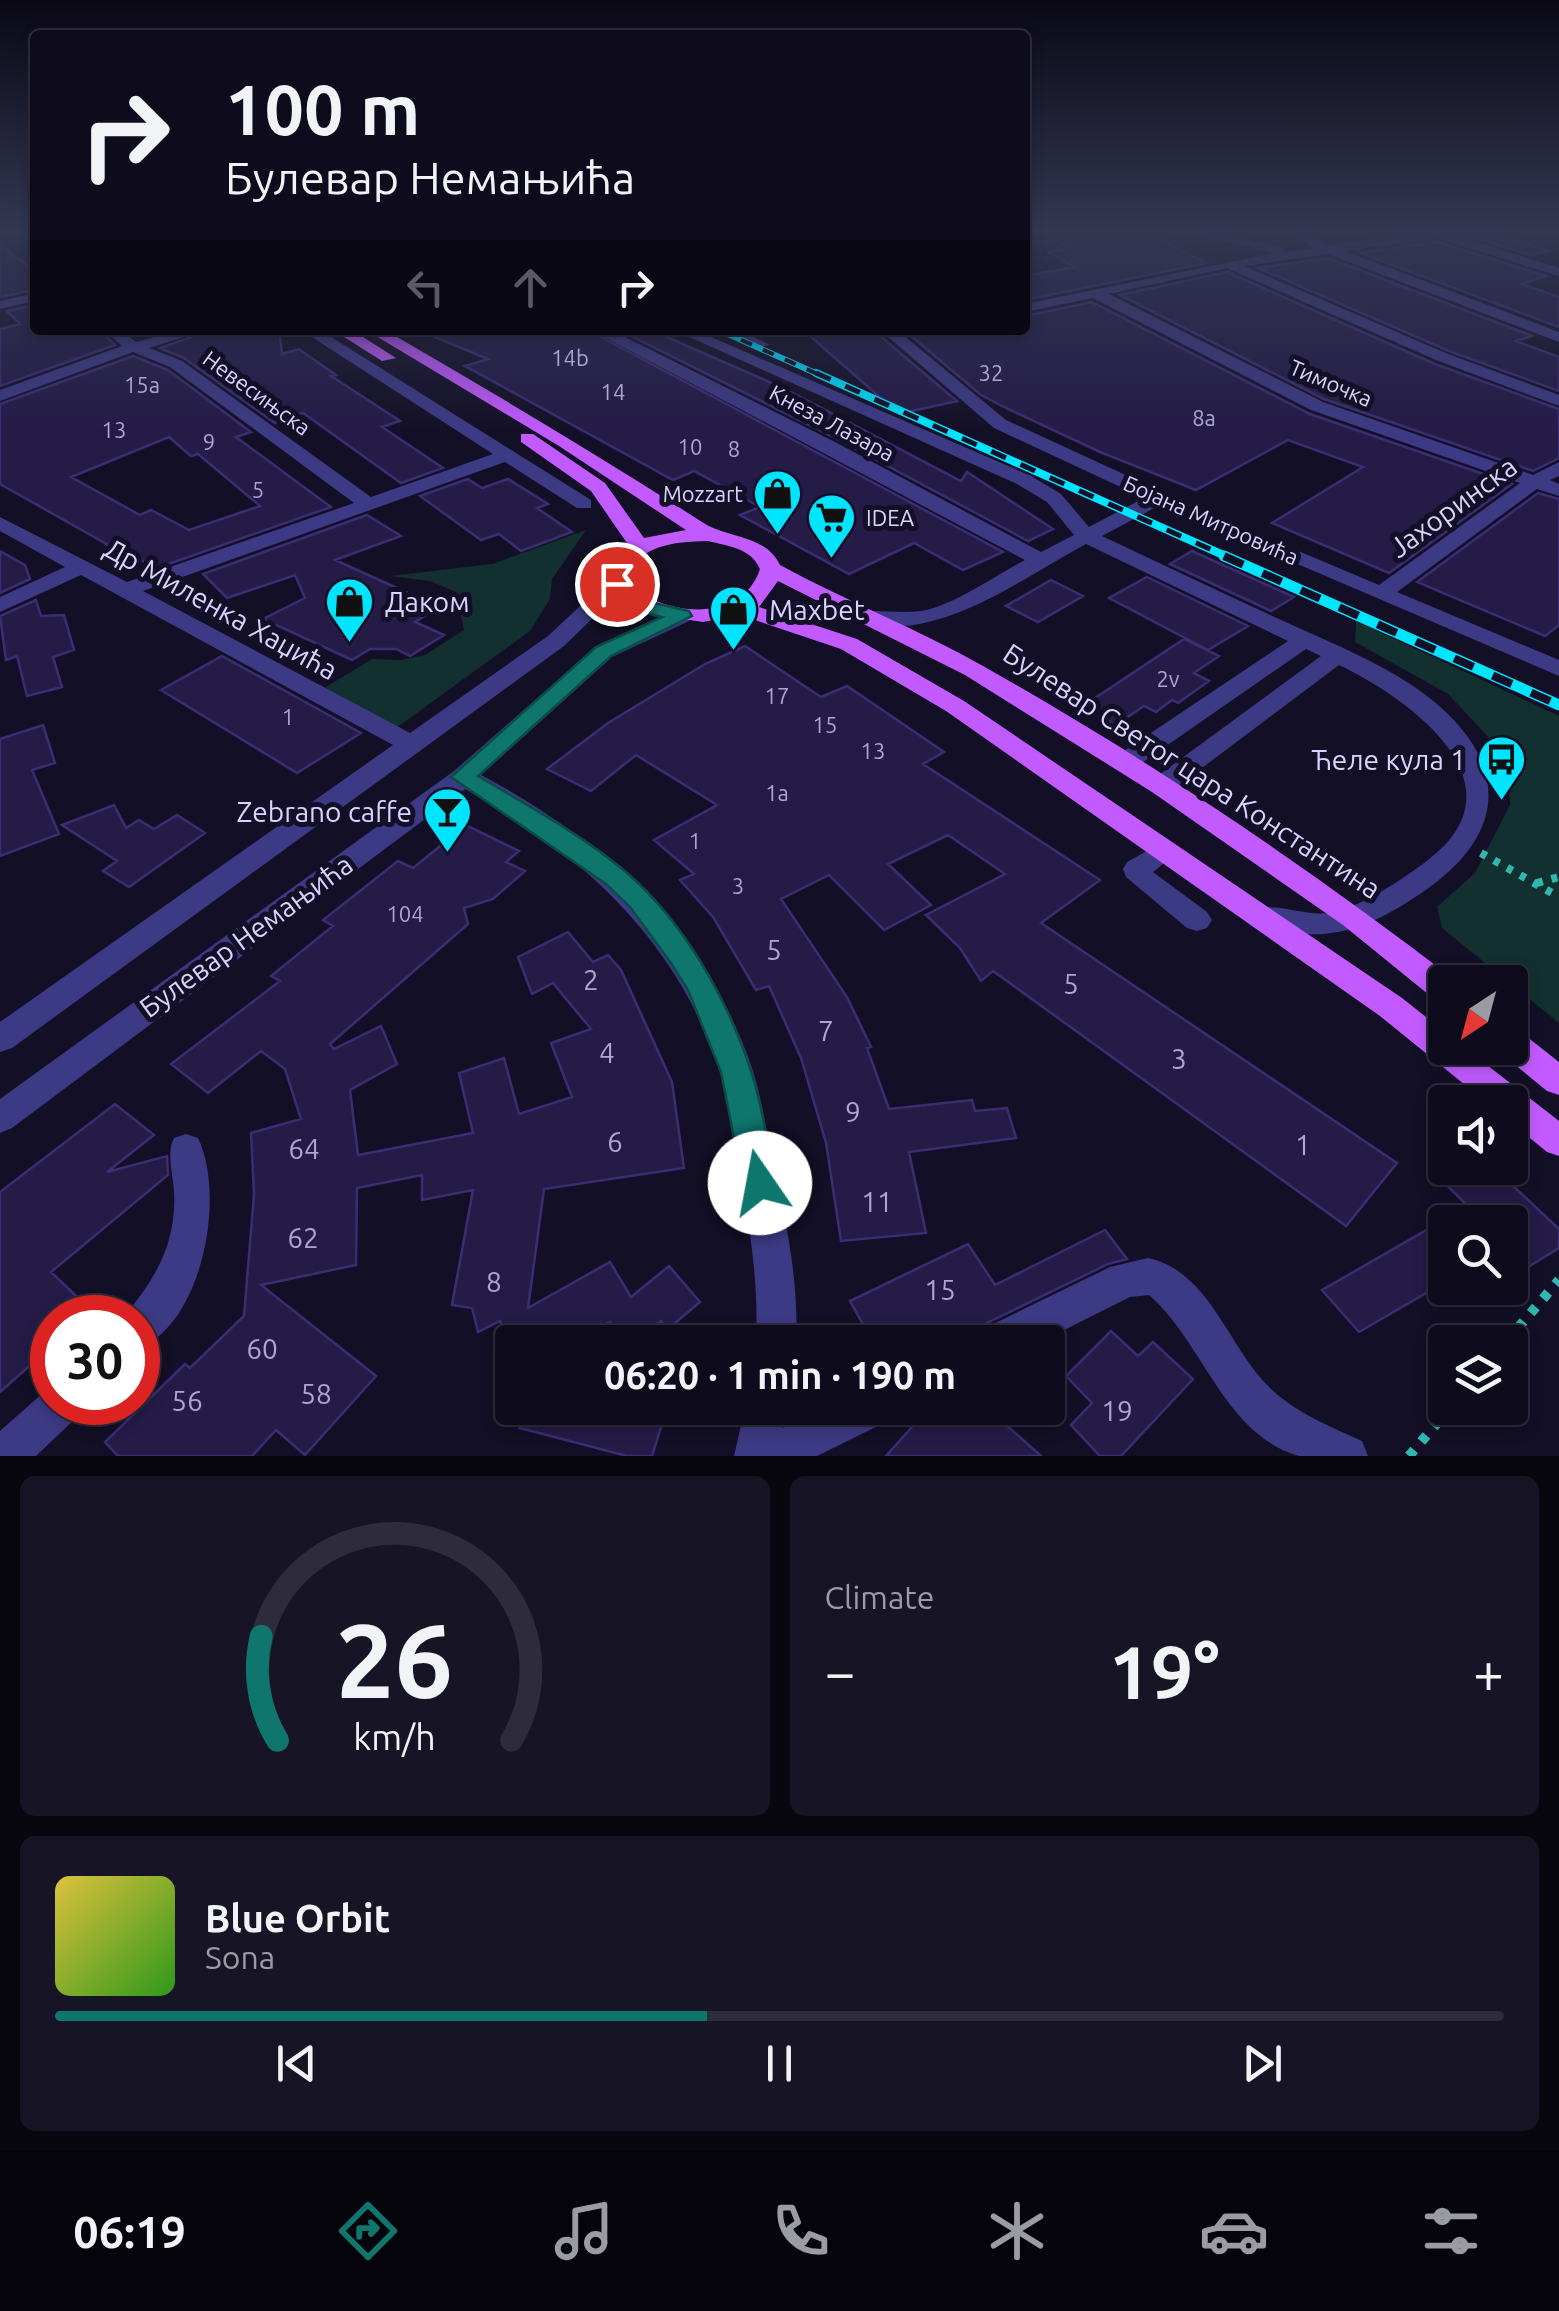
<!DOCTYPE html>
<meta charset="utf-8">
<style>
:root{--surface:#0e0b1c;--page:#171425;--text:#f1f3f6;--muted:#9b9ba3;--line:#2e2b3b;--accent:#0f766e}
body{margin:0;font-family:Ubuntu,sans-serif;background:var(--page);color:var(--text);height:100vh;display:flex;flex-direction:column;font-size:38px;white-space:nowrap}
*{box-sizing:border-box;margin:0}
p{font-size:32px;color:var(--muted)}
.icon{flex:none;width:55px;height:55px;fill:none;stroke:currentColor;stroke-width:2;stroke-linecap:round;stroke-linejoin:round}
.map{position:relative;height:1456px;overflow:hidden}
.details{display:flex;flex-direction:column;gap:20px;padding:20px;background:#08060f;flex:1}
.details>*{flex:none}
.banner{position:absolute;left:30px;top:30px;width:1000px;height:305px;border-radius:10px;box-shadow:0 5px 15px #0003,0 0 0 2px var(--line);background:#0e0b1c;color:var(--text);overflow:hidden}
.needle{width:65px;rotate:216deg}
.buttons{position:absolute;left:1428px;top:965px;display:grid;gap:20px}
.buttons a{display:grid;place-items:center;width:100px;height:100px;border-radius:10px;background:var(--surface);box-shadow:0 5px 15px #0003,0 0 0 2px var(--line);font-size:50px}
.speed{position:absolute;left:30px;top:1295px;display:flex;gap:20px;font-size:50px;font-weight:700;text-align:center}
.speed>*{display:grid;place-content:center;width:130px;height:130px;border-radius:50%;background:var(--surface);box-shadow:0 5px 15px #0003,0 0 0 2px var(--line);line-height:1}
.speed .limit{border:15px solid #d22;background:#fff;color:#111}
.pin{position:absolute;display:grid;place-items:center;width:85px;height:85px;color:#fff;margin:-42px;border:5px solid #fff;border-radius:50%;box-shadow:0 2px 10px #0007}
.me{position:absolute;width:110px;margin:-55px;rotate:348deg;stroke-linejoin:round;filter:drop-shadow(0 0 8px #0008)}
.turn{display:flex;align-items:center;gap:35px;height:210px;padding:0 30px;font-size:45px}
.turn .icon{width:130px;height:130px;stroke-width:2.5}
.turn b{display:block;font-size:70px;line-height:85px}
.lanes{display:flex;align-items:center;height:95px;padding:0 30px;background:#0003;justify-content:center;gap:50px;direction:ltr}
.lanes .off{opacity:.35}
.big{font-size:75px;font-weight:700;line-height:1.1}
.details .widget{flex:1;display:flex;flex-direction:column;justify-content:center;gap:15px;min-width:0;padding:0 35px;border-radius:15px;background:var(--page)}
.details .dial{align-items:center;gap:0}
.dial svg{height:260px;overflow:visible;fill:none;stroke:var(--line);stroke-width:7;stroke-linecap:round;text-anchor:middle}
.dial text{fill:var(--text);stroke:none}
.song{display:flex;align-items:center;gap:30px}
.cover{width:120px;height:120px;border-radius:15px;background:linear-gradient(135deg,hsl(50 70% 55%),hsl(110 70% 35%))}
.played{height:10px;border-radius:5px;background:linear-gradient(90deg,var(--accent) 45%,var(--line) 45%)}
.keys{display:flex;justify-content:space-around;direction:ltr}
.heat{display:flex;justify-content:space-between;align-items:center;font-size:55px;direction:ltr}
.details .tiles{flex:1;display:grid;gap:20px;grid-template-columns:1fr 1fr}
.widget:last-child{grid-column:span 2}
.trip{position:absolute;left:495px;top:1325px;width:570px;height:100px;border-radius:10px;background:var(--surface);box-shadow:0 5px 15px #0003,0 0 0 2px var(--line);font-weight:700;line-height:100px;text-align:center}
.menu{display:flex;height:160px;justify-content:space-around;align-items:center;background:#06040b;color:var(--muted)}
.menu .icon{width:70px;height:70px}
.menu .current{color:var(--accent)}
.menu b{font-size:45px;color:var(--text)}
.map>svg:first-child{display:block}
.green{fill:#12302f}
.building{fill:#241b47;stroke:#3b2d73;stroke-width:2.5;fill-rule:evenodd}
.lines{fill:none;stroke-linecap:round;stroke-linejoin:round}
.path-far1{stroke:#2fb8b0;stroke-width:8;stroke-dasharray:6 9;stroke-linecap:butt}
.path{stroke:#2fb8b0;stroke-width:10;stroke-dasharray:8 11;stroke-linecap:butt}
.minor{fill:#3d3a85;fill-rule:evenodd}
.major{fill:#c25bff;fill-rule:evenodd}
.rail-far2-casing{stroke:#00e5ff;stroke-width:6}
.rail-far1-casing{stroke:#00e5ff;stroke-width:8}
.rail-casing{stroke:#00e5ff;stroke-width:11}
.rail-far2{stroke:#130f26;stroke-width:4;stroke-dasharray:12;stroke-linecap:butt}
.rail-far1{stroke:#130f26;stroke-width:5;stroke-dasharray:16;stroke-linecap:butt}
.rail{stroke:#130f26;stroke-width:8;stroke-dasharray:21;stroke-linecap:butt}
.route{fill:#0f766e;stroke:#0a4d48;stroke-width:2.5}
.labels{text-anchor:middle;stroke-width:10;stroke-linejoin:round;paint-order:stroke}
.number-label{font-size:22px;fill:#aca6d1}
.far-street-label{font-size:22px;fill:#d9d4ff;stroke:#130f26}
.far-poi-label{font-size:22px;fill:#d9d4ff;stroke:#130f26;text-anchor:end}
.street-label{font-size:28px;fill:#d9d4ff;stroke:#130f26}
.poi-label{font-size:28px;fill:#d9d4ff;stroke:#130f26;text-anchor:start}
.near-number-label{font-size:28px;fill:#aca6d1}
</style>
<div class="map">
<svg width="1559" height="1456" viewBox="0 0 1559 1456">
<rect width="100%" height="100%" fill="#130f26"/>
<path class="green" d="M586 530 552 579 550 599 530 631 396 728 321 690 372 659 401 660 425 655 464 630 456 592 430 581 390 576 492 564Z
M1356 621 1559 716V1023L1442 928 1437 907 1475 873 1510 805 1508 758 1448 694 1355 642Z"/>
<path class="building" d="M1042 232H1145L1207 263 1025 300V276L1074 267 1049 252 1071 248Z
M1485 232 1549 251 1531 255 1460 233Z
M1437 242 1546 276 1522 284 1559 297V327L1360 253Z
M0 245 35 271V290L0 297Z
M1328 258 1532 336 1516 341 1559 357V391L1449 351 1258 268Z
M1227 272 1435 364 1559 409V458L1533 471 1324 399 1120 295Z
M1092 302 1310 414 1512 484 1389 573 1272 523 1363 467 1288 440 1196 490 1100 452 1006 408 981 395 911 336 947 330H1025V316Z
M35 305V330H100L115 345 0 386V329L20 324 7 311Z
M211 330H279L282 354 299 349 336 375 331 376 400 421 382 427 443 468 401 483 303 413 275 423 184 358 160 348Z
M418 330H588L1003 552 963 570 914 543 849 574 740 515 760 507 694 471 673 480 465 366 488 359Z
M619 330H651L783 388 961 481 967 472 1053 529 1028 541 839 440Z
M803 330H873L957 401 899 414Z
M133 356 168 370 251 432 236 437 331 507 154 569 124 548 119 551 0 484V404ZM169 437 191 456 198 454 260 506 189 530 151 510 140 515 71 477Z
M468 479 482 488 508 479 548 504 537 508 572 532 521 551 499 534 481 540 420 496Z
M1538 493 1559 499V625L1545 636 1417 582Z
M367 515 401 536 335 560 439 607 415 622 444 635 410 656 396 649H370L352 660 263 619 305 598 295 575 227 598 203 574Z
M0 551 25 565 30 579 0 593Z
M1192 551 1294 597 1271 611 1170 564Z
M1147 577 1248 626 1208 650 1109 598Z
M1051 580 1083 596 1038 622 1006 606Z
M36 600 41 616 64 615 74 650 53 657 62 687 27 696 17 656 6 660 0 616Z
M1184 639 1219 656 1194 673 1209 681 1178 703 1172 700 1156 712 1144 706 1116 725 1083 706Z
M745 646 821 697 847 686 944 752 923 764 1100 880 1041 923 1397 1163 1346 1226 993 971 981 981 960 948 926 915 1005 874 948 835 888 864 931 905 884 930 829 875 781 899 847 997 871 1047 867 1048 889 1109 972 1100 975 1111 1007 1108 1016 1138 909 1152 926 1233 841 1241 826 1143 801 1058 769 986 756 990 713 917 680 880 694 874 654 840 717 805 636 755 591 791 547 769 608 723 705 664Z
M222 656 280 688 361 733 297 773 161 690Z
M43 725 55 763 32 770 59 834 0 856V739Z
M114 805 126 828 139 820 154 829 177 815 205 833 129 887 103 871 117 861 62 825Z
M466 825 519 851 506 862 525 871 493 899 464 908 468 924 330 1044 334 1049 381 1026 397 1064 350 1090 358 1155 473 1133 459 1073 504 1058 519 1114 572 1097 551 1043 591 1029 553 983 532 994 518 957 568 932 593 962 608 955 621 970 672 1082 684 1168 544 1189 528 1308 610 1262 631 1297 669 1266 700 1302 668 1329 661 1321 625 1342 610 1322 575 1342H512V1347L500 1321 478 1332 472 1308 452 1305 473 1190 422 1200V1175L357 1188 356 1265 261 1285 376 1376 305 1455 276 1430 252 1456H118L105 1442 185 1364 190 1368 244 1316 254 1194 251 1133 301 1119 285 1069 261 1051 208 1093 171 1064 280 981 271 976 333 926 323 920 398 861 413 868Z
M115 1104 154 1135 107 1172 167 1156 168 1175 51 1272 99 1318H52V1346L0 1392V1192Z
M1429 1168H1494L1559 1229V1248L1510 1278V1222H1445V1282L1359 1332 1322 1290 1468 1206Z
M1105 1230 1127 1259 1108 1264 983 1325 975 1342H899L890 1327 870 1337 850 1301 968 1244 995 1285Z
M1111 1331 1138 1356 1153 1342 1193 1379 1121 1456H1100L1071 1425 1092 1403 1066 1376Z
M540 1408H667L652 1456H627L520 1428Z
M929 1408H987L1041 1456H886Z"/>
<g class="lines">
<path class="path-far1" d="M1481 853 1559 897
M1537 883 1559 877"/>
<path class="path" d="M1506 1342 1559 1280
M1409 1456 1450 1408"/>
<path class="minor" d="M1182 232H1205L1284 247V252L1314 248 1288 232H1303L1330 245 1427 232H1457L1455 235 1559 268V276L1437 238 1345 251 1559 332V342L1328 254 1244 266 1448 354 1559 395V406L1436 360 1227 268 1109 294 1323 402 1533 475 1559 462V476L1550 480 1559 484V496L1537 489 1397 592 1559 660V676L1160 505 1102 536C1157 562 1212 588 1268 614 1307 632 1347 648 1385 669 1490 726 1537 816 1420 894 1363 932 1322 945 1256 925L1251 917 1256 909C1281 902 1310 920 1338 911 1365 903 1390 887 1413 871 1427 861 1443 849 1453 835 1505 763 1392 690 1339 665L1170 792H1152L1148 786 1152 780 1321 656 1306 649 1133 769H1115L1111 763 1115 757 1288 641 1086 544C1017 581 939 643 855 623L852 618 855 613C877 608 903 615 926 610 955 604 997 575 1025 560L591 330H611L837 443 1041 552 1074 535 1047 502 1017 484 674 330H695L1031 476 1061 494 1089 527 1144 498 994 428 880 330H897L1006 420 1208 513 1379 585 1520 483 1311 410 1093 298 1025 312V304L1275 253Z
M35 293V301L0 309V301Z
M104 330H121L136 342 181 330H207L149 348 182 361 371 497 493 454 301 330H320L591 500V508H577L505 462 143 591 410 733 548 636 609 579 617 578 628 584 564 646 12 1048 0 1052V1022L393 745 81 575 0 612V597L65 567 0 531V517L127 582 354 503 170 367 133 352 0 401V390L122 346Z
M719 330H740L770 345 756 348Z
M681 609 689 611 692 616 689 621 612 657 481 775C604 840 708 935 753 1071 762 1100 766 1131 773 1161 786 1221 799 1281 796 1342H756C759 1280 749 1221 737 1160 731 1130 728 1099 719 1070 679 942 580 851 465 789L12 1128 0 1133V1099L454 771 596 647Z
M1165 841 1175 844 1179 851 1153 872 1207 912 1212 920 1207 928 1197 931 1187 928 1126 877 1123 869 1127 862Z
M186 1134 198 1138C226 1196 203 1323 138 1349V1318H123C155 1279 177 1244 174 1191 173 1173 166 1154 174 1138Z
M1148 1258C1209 1271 1228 1346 1268 1386 1294 1412 1329 1426 1362 1441L1368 1456C1347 1456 1319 1456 1299 1456 1225 1436 1202 1340 1149 1295L1130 1297 1040 1342H979L985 1328 1110 1267Z
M52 1385V1402H83L77 1417 36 1456H0V1431Z
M745 1408H787L782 1428 825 1408H890L884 1423 817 1456H734Z"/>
<path class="major" d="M333 330H352L396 358 382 361Z
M366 330H385C492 392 598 455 702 522 728 539 765 534 780 565 846 601 918 629 983 666 1148 759 1307 866 1456 981L1445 982V1002L1434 999 1343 925 1152 792 965 675 778 581 759 607 857 639 964 701 1402 998 1445 1032V1048H1465L1559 1121V1156L1547 1152 1510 1122V1102H1486L1380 1016 946 711 841 649 740 615 703 622 645 613 624 603 606 584 609 569 629 546 591 491 521 442V434H533L605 483 644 538 686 530 559 446ZM708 541C728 546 751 548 760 569 742 624 664 617 628 583 635 544 674 542 708 541Z
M1510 1029 1522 1033 1559 1062V1095L1547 1091 1498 1051 1497 1048H1510Z"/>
<defs>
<path id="rail-far2" d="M719 330 822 376"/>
<path id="rail-far1" d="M816 373 1230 558"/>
<path id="rail" d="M1224 556 1559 705"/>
</defs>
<use href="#rail-far2" class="rail-far2-casing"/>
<use href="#rail-far1" class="rail-far1-casing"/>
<use href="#rail" class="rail-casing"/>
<use href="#rail-far2" class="rail-far2"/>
<use href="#rail-far1" class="rail-far1"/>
<use href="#rail" class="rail"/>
</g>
<linearGradient id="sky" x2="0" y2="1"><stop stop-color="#0a0815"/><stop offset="0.53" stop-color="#333752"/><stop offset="1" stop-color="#333752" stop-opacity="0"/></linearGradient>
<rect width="1559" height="435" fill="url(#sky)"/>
<path class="route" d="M617 578 645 601 689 611 692 616 611 656 478 776C528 806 581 834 626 872 684 922 727 998 751 1071 763 1107 768 1146 776 1183L771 1194 760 1198 748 1194 743 1183 721 1072 688 990 671 963 630 907 606 884 451 777 596 647 662 617C637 611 621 607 607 584Z"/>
<defs>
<symbol id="shop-pin" viewBox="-11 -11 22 30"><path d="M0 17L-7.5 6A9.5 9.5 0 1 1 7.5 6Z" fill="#00e5ff" stroke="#130f26"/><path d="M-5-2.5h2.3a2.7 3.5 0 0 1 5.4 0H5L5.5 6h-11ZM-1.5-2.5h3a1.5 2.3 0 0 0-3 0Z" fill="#111"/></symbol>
<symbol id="supermarket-pin" viewBox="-11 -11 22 30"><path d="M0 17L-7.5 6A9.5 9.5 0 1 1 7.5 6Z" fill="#00e5ff" stroke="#130f26"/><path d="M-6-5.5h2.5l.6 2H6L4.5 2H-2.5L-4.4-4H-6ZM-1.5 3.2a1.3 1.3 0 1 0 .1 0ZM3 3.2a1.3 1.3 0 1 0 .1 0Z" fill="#111"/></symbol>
<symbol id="bus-pin" viewBox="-11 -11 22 30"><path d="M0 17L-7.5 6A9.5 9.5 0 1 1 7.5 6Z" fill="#00e5ff" stroke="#130f26"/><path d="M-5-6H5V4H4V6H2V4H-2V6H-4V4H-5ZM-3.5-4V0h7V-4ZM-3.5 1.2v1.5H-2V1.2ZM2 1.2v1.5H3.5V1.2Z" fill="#111"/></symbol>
<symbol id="bar-pin" viewBox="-11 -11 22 30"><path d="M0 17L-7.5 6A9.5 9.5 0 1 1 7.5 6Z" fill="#00e5ff" stroke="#130f26"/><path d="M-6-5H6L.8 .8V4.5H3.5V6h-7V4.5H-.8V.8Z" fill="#111"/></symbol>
</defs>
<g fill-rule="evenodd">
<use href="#shop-pin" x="750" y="466" width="55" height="75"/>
<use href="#supermarket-pin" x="804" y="490" width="55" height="75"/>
<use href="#shop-pin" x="322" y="574" width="55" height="75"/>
<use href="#shop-pin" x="706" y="582" width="55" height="75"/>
<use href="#bus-pin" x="1474" y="732" width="55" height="75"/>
<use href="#bar-pin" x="420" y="784" width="55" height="75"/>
</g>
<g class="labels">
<g class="number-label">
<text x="570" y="366">14b</text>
<text x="991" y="381">32</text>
<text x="142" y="393">15a</text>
<text x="613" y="400">14</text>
<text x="1204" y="426">8a</text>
<text x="114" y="438">13</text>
<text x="209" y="450">9</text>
<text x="690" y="455">10</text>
<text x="734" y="457">8</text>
<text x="258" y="498">5</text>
<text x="1168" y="687">2v</text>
<text x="777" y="704">17</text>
<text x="288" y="725">1</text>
<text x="825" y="733">15</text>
<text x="873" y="759">13</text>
<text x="777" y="801">1a</text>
<text x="695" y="849">1</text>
<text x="738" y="894">3</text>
<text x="405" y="922">104</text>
</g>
<g class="far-street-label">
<text transform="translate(1331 383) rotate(23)" y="8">Тимочка</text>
<text transform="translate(257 393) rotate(36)" y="8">Невесињска</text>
<text transform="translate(832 423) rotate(28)" y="8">Кнеза Лазара</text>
<text transform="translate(1211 520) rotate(24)" y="8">Бојана Митровића</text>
</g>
<g class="far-poi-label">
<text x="743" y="502">Mozzart</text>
<text x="866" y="526" text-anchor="start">IDEA</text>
</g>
<g class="street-label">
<text transform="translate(1453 507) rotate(-36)" y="10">Јахоринска</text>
<text transform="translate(221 609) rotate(29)" y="10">Др Миленка Хаџића</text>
<text transform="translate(1192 771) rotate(33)" y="10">Булевар Светог цара Константина</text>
<text transform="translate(246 936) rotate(-36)" y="10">Булевар Немањића</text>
</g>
<g class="poi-label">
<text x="385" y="612">Даком</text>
<text x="769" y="620">Maxbet</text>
<text x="1466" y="770" text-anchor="end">Ћеле кула 1</text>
<text x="412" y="822" text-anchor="end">Zebrano caffe</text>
</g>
<g class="near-number-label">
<text x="774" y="960">5</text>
<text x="591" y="990">2</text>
<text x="1071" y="994">5</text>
<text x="826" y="1041">7</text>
<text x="607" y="1063">4</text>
<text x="1179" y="1069">3</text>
<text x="853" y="1122">9</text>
<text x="615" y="1152">6</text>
<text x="1303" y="1155">1</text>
<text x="304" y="1159">64</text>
<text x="877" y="1212">11</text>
<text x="303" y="1248">62</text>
<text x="494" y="1292">8</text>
<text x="940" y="1300">15</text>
<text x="262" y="1359">60</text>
<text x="316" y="1404">58</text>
<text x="187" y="1411">56</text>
<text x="1117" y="1421">19</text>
</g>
</g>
</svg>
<div class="buttons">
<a><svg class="needle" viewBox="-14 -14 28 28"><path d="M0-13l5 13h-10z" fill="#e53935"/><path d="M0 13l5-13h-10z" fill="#9b9ba3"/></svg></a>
<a><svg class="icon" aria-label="sound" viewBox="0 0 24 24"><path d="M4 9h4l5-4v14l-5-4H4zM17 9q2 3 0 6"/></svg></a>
<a><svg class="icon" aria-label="search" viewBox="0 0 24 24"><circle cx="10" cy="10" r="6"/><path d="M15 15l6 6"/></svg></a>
<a><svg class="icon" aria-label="layers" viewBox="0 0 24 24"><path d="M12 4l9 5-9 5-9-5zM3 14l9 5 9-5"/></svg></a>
</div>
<div class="speed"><div class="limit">30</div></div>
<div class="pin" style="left:617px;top:584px;background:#d93025"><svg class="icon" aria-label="arrive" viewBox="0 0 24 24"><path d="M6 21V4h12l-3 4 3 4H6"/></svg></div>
<svg class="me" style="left:760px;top:1183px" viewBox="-20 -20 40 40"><circle r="19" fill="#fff"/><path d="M0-13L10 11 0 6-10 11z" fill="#0f766e"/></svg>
<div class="trip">06:20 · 1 min · 190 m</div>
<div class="banner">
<div class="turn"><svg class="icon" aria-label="right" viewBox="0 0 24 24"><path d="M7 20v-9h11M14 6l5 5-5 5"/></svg><div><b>100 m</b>Булевар Немањића</div></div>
<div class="lanes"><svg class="icon off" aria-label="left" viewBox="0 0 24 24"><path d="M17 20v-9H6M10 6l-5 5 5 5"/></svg><svg class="icon off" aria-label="ahead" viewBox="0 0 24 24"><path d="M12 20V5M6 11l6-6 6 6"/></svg><svg class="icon" aria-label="right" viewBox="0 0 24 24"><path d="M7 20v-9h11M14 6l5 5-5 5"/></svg></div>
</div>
</div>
<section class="details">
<div class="tiles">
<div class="widget dial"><svg viewBox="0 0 100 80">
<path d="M14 69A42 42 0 1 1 86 69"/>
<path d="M14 69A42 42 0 0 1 9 37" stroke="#0f766e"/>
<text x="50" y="56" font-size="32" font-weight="700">26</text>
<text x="50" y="72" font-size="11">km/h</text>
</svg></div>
<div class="widget"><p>Climate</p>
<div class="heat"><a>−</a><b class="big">19°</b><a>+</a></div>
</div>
<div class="widget">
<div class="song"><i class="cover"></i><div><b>Blue Orbit</b><p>Sona</p></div></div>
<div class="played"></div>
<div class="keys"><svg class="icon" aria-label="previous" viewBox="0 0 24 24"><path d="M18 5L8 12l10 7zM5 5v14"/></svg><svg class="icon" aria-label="pause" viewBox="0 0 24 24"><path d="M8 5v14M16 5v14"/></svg><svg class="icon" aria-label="next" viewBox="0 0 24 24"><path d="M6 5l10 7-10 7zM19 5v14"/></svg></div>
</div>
</div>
</section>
<nav class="menu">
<b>06:19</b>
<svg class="icon current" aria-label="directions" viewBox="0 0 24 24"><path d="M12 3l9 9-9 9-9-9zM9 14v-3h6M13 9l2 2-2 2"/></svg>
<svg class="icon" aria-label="music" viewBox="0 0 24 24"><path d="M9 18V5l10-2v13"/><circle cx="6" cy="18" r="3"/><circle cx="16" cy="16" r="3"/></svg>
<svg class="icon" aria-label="phone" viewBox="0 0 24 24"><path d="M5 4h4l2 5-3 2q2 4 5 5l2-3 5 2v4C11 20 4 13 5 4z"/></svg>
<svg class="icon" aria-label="climate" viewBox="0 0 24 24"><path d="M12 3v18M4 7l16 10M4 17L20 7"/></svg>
<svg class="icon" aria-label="car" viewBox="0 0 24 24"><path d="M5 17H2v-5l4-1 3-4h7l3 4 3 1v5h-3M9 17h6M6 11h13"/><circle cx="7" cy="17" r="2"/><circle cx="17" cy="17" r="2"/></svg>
<svg class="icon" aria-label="filters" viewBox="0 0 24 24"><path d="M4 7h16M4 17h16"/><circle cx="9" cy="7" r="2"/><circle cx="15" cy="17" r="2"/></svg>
</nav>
